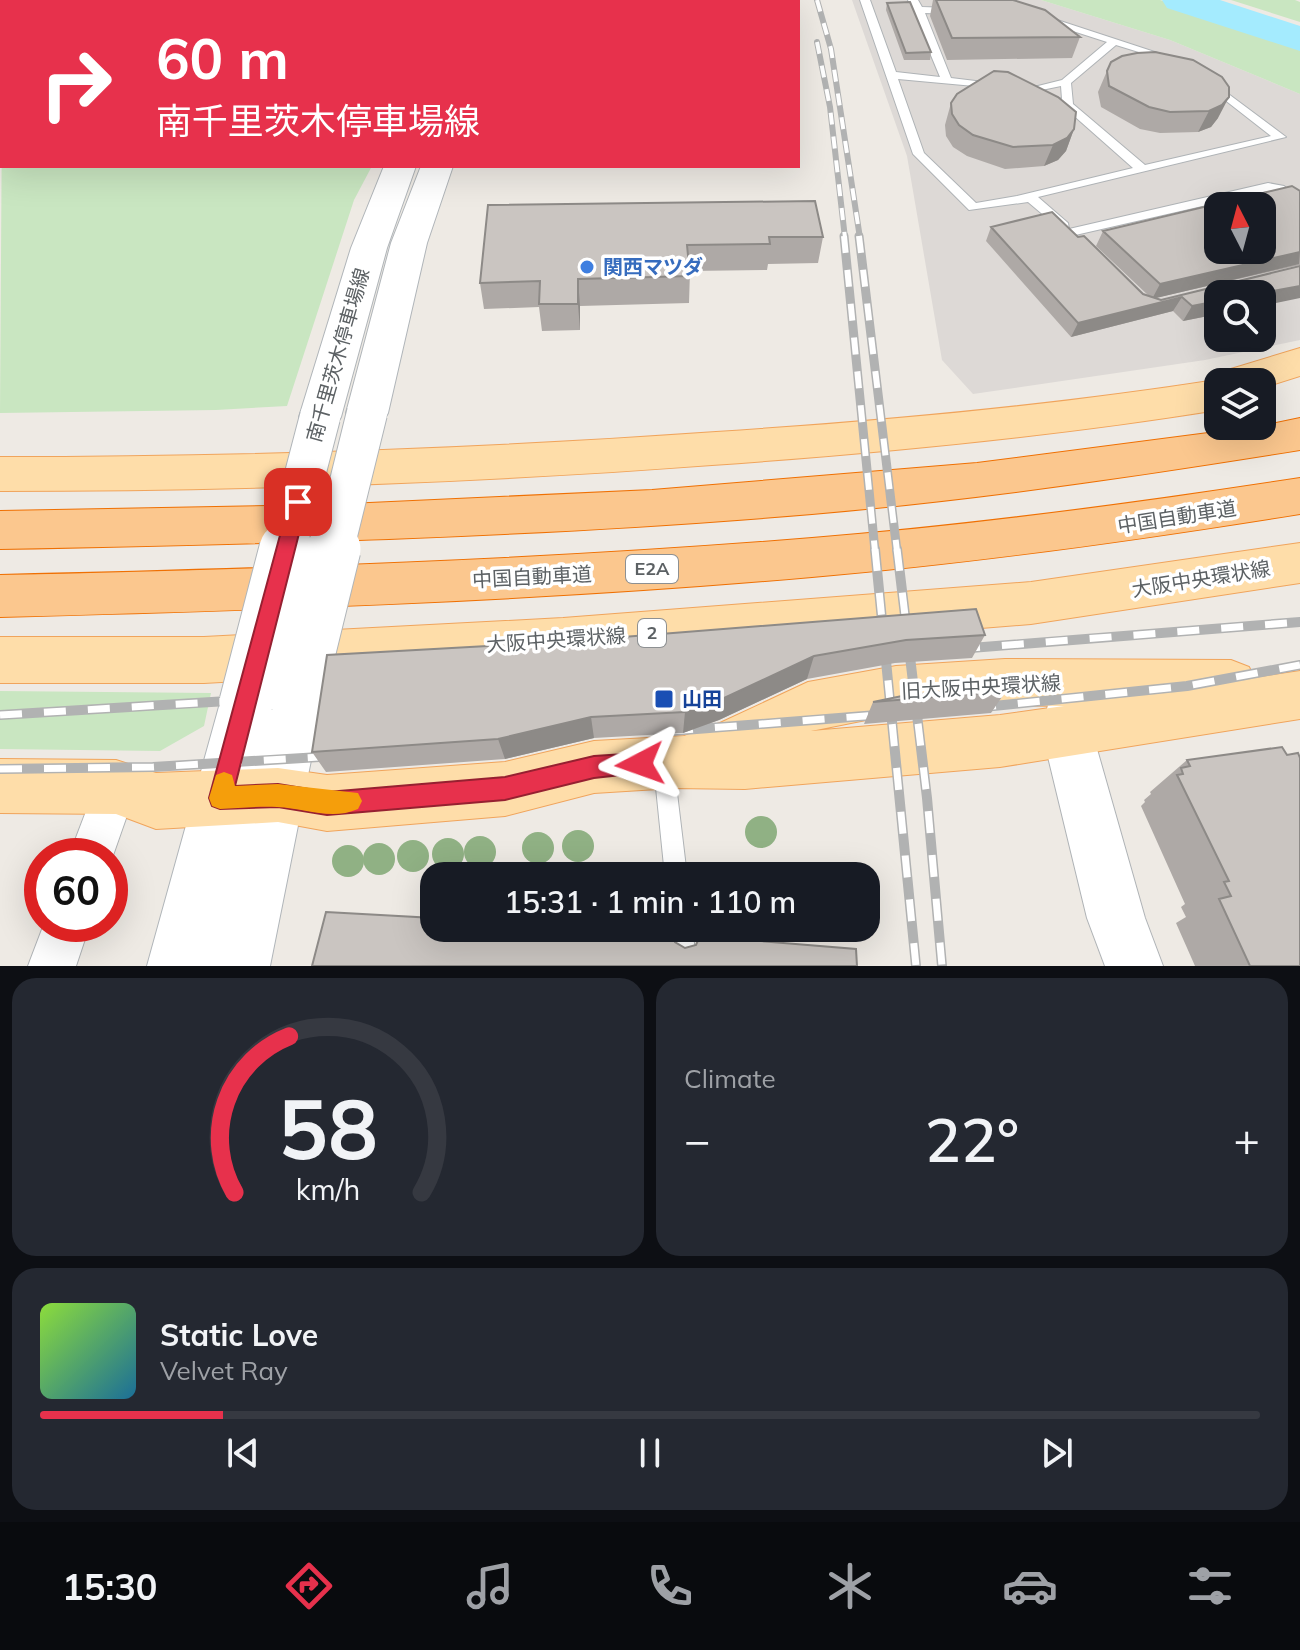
<!DOCTYPE html>
<meta charset="utf-8">
<style>
:root{--surface:#171b24;--page:#242831;--text:#f1f3f6;--muted:#9ea1a6;--line:#363941;--accent:#e7314c}
body{margin:0;font-family:Mulish,"Noto Sans JP",sans-serif;background:var(--page);color:var(--text);height:100vh;display:flex;flex-direction:column;font-size:30px;white-space:nowrap}
*{box-sizing:border-box;margin:0}
p{font-size:26px;color:var(--muted)}
.icon{flex:none;width:44px;height:44px;fill:none;stroke:currentColor;stroke-width:2;stroke-linecap:round;stroke-linejoin:round}
.map{position:relative;height:966px;overflow:hidden}
.panel{display:flex;flex-direction:column;gap:12px;padding:12px;background:#0d0f14;flex:1}
.panel>*{flex:none}
.banner{position:absolute;left:0px;top:0px;width:800px;height:168px;box-shadow:0 8px 32px #0002;background:#e7314c;color:#fff;overflow:hidden}
.needle{width:52px;rotate:354deg}
.tools{position:absolute;left:1204px;top:192px;display:grid;gap:16px}
.tools a{display:grid;place-items:center;width:72px;height:72px;border-radius:16px;background:var(--surface);box-shadow:0 8px 32px #0002;font-size:40px}
.speed{position:absolute;left:24px;top:838px;display:flex;gap:16px;font-size:40px;font-weight:700;text-align:center}
.speed>*{display:grid;place-content:center;width:104px;height:104px;border-radius:50%;background:var(--surface);box-shadow:0 8px 32px #0002;line-height:1}
.speed .limit{border:12px solid #d22;background:#fff;color:#111}
.pin{position:absolute;display:grid;place-items:center;width:68px;height:68px;color:#fff;margin:-34px;border-radius:16px;box-shadow:0 4px 12px #0006}
.me{position:absolute;width:88px;margin:-44px;rotate:266deg;stroke-linejoin:round;filter:drop-shadow(0 0 6px #0008)}
.turn{display:flex;align-items:center;gap:28px;height:168px;padding:0 24px;font-size:36px}
.turn .icon{width:104px;height:104px;stroke-width:2.5}
.turn b{display:block;font-size:56px;line-height:68px}
.big{font-size:60px;font-weight:600;line-height:1.1}
.panel .tile{flex:1;display:flex;flex-direction:column;justify-content:center;gap:12px;min-width:0;padding:0 28px;border-radius:24px;background:var(--page)}
.panel .dial{align-items:center;gap:0}
.dial svg{height:208px;overflow:visible;fill:none;stroke:var(--line);stroke-width:7;stroke-linecap:round;text-anchor:middle}
.dial text{fill:var(--text);stroke:none}
.song{display:flex;align-items:center;gap:24px}
.cover{width:96px;height:96px;border-radius:12px;background:linear-gradient(135deg,hsl(90 70% 55%),hsl(200 70% 35%))}
.played{height:8px;border-radius:4px;background:linear-gradient(90deg,var(--accent) 15%,var(--line) 15%)}
.keys{display:flex;justify-content:space-around;direction:ltr}
.heat{display:flex;justify-content:space-between;align-items:center;font-size:44px;direction:ltr}
.panel .tiles{flex:1;display:grid;gap:12px;grid-template-columns:1fr 1fr}
.tile:last-child{grid-column:span 2}
.trip{position:absolute;left:420px;top:862px;width:460px;height:80px;border-radius:24px;background:var(--surface);box-shadow:0 8px 32px #0002;font-weight:600;line-height:80px;text-align:center}
.tab-bar{display:flex;height:128px;justify-content:space-around;align-items:center;background:#090b0e;color:var(--muted)}
.tab-bar .icon{width:56px;height:56px}
.tab-bar .on{color:var(--accent)}
.tab-bar b{font-size:36px;color:var(--text)}
.map>svg:first-child{display:block}
.industrial{fill:#ddd9d6;fill-rule:evenodd}
.green{fill:#c9e6c1}
.lines{fill:none;stroke-linecap:round;stroke-linejoin:round}
.river{fill:#a4ebfe;fill-rule:evenodd}
.service-casing{stroke:#afb3b6;stroke-width:2}
.minor-casing{stroke:#afb3b6;stroke-width:2}
.tertiary-casing{stroke:#afb3b6;stroke-width:2}
.secondary-casing{stroke:#b0b5b9;stroke-width:2}
.primary-casing{stroke:#f0a45c;stroke-width:2}
.motorway-casing{stroke:#ef7003;stroke-width:2}
.service{fill:#fff;fill-rule:evenodd}
.minor{fill:#fff;fill-rule:evenodd}
.tertiary{fill:#fff;fill-rule:evenodd}
.secondary{fill:#fff;fill-rule:evenodd}
.primary{fill:#fedda9;fill-rule:evenodd}
.motorway{fill:#fbc78e;fill-rule:evenodd}
.rail-far2-casing{stroke:#b1b2b2;stroke-width:6}
.rail-far1-casing{stroke:#b1b2b2;stroke-width:9}
.rail-casing{stroke:#b1b2b2;stroke-width:10}
.rail-far2{stroke:#fff;stroke-width:4;stroke-dasharray:12;stroke-linecap:butt}
.rail-far1{stroke:#fff;stroke-width:6;stroke-dasharray:17;stroke-linecap:butt}
.rail{stroke:#fff;stroke-width:7;stroke-dasharray:22;stroke-linecap:butt}
.secondary-bridge-far1-casing{stroke:#b0b5b9;stroke-width:42;stroke-linecap:butt}
.secondary-bridge-casing{stroke:#b0b5b9;stroke-width:55;stroke-linecap:butt}
.secondary-bridge-far1{stroke:#fff;stroke-width:40}
.secondary-bridge{stroke:#fff;stroke-width:53}
.tree{fill:#90b184}
.wall{fill:#aea9a6}
.shaded-wall{fill:#8d8a87}
.building{fill:#cac5c1;stroke:#8d8a87;stroke-width:2;fill-rule:evenodd}
.route{fill:#e7314c;stroke:#962031;stroke-width:2}
.slow{fill:#f59e0b}
.shop-dot{fill:#3f7fe0;stroke:#fff;stroke-width:3}
.transit-dot{fill:#1a4fb4;stroke:#fff;stroke-width:3}
.labels{text-anchor:middle;stroke-width:7;stroke-linejoin:round;paint-order:stroke}
.shield{fill:#fff;stroke:#8d9092;stroke-width:2}
.shield-label{font-size:18px;font-weight:bold;fill:#5c6164}
.shop-label{font-size:20px;font-weight:bold;fill:#366cbe;stroke:#fff;text-anchor:start}
.street-label{font-size:20px;fill:#5c6164;stroke:#fff}
.transit-label{font-size:20px;font-weight:bold;fill:#164399;stroke:#fff;text-anchor:start}
</style>
<div class="map">
<svg width="1300" height="966" viewBox="0 0 1300 966">
<rect width="100%" height="100%" fill="#eeeae4"/>
<path class="industrial" d="M852 0H1041L1170 40 1300 94V340L1205 360 973 394 942 360 907 156ZM1218 206H1262V250H1218ZM1218 294H1262V338H1218Z"/>
<path class="green" d="M1041 0H1160L1294 43 1300 45V94L1170 40Z
M1231 0H1295L1300 2V22Z
M2 104V166H372L354 200 287 406 216 410 0 413Z
M0 691 211 693 204 726 160 751 0 749Z"/>
<g class="lines">
<path class="river" d="M1162 0H1220L1300 26V51L1167 8Z"/>
<defs>
<path id="service" d="M860 0H870L896 72 940 77 908 0H918L922 7 951 8 956 11 951 14 925 13 951 78 992 83 997 86 996 88 898 79 924 153 976 203 1017 196 1133 168 1064 107 1041 97 1046 94 1062 99 1061 86 1027 93 1022 90 1062 80 1107 42 1042 21V17L1045 16 1173 58 1168 61 1116 45 1071 83 1073 104 1145 165 1271 136 1207 86 1206 84 1211 81 1286 137 1038 197 1068 223 1069 229 1268 183 1284 186 1300 199V209L1276 192 1268 191 1071 236 1067 235 1066 229H1060L1028 202 969 210 913 154Z
M0 33H2V39H0Z
M664 758 671 761 674 768 687 876H665L654 768 657 761Z
M670 928H692L695 951 692 959 684 962 676 959Z"/>
<path id="minor" d="M116 766 131 772 137 787 110 864V856H69L101 772Z
M44 924H90L76 966H28Z"/>
<path id="tertiary" d="M1072 679 1090 686 1097 702 1091 728 1145 918 1163 966H1105L1087 918 1041 728 1054 686Z"/>
<path id="secondary" d="M384 166H416L387 248 341 417 335 428 320 433 305 428 299 417 351 248Z
M421 166H453L427 243 388 413 382 424 367 428 352 424 346 413 391 243Z
M297 676 315 683 323 700 270 966H147L220 703 228 686 246 679 264 686 271 701 279 683Z"/>
<path id="primary" d="M1300 348V376L1262 388V382H1218V410C1050 437 881 453 712 465 475 483 238 491 0 491V457C239 457 478 449 716 432 883 421 1050 406 1216 380L1221 372Z
M1300 543V583L1031 624 563 662 204 683H0V637H204L563 618 1031 582Z
M1005 659 1231 660 1249 667 1254 678 1300 671V719L1000 767 745 789 674 788 594 793 505 816 327 831 278 822 156 829 116 814 0 813V759L116 760 156 773 278 768 327 775 505 762 594 741 684 736 720 723 808 682 896 666ZM1005 705 1064 706 1000 715 811 731 896 714Z"/>
<path id="motorway" d="M1300 418V450C1138 476 976 500 812 514 542 537 271 544 0 549V511L326 505 652 490 977 463 1262 426Z
M1300 478V514C1138 540 976 563 812 577 542 601 271 610 0 617V575C271 569 542 560 812 538 976 525 1138 503 1300 478Z"/>
</defs>
<use href="#service" class="service-casing"/>
<use href="#minor" class="minor-casing"/>
<use href="#tertiary" class="tertiary-casing"/>
<use href="#secondary" class="secondary-casing"/>
<use href="#primary" class="primary-casing"/>
<use href="#motorway" class="motorway-casing"/>
<use href="#service" class="service"/>
<use href="#minor" class="minor"/>
<use href="#tertiary" class="tertiary"/>
<use href="#secondary" class="secondary"/>
<use href="#primary" class="primary"/>
<use href="#motorway" class="motorway"/>
<defs>
<path id="rail-far2" d="M817 0 831 49 860 238
M817 42 830 107 845 238"/>
<path id="rail-far1" d="M844 236 875 551
M859 236 897 551"/>
<path id="rail" d="M875 549 916 966
M897 549 927 798 942 966
M958 649 1300 622
M974 708 1187 686 1300 665
M0 715 343 694
M671 731 890 714
M0 769 153 767 336 756"/>
</defs>
<use href="#rail-far2" class="rail-far2-casing"/>
<use href="#rail-far1" class="rail-far1-casing"/>
<use href="#rail" class="rail-casing"/>
<use href="#rail-far2" class="rail-far2"/>
<use href="#rail-far1" class="rail-far1"/>
<use href="#rail" class="rail"/>
<defs>
<path id="secondary-bridge-far1" d="M285 551 320 417
M333 551 367 413"/>
<path id="secondary-bridge" d="M297 700 334 549
M246 703 286 549"/>
</defs>
<use href="#secondary-bridge-far1" class="secondary-bridge-far1-casing"/>
<use href="#secondary-bridge" class="secondary-bridge-casing"/>
<use href="#secondary-bridge-far1" class="secondary-bridge-far1"/>
<use href="#secondary-bridge" class="secondary-bridge"/>
</g>
<g class="tree">
<circle cx="761" cy="832" r="16"/>
<circle cx="578" cy="846" r="16"/>
<circle cx="538" cy="848" r="16"/>
<circle cx="480" cy="852" r="16"/>
<circle cx="448" cy="854" r="16"/>
<circle cx="413" cy="856" r="16"/>
<circle cx="379" cy="859" r="16"/>
<circle cx="348" cy="861" r="16"/>
</g>
<path class="wall" d="M933 0H1013L1080 37 1072 58 947 60 930 16Z
M887 3 931 52 930 60H904L886 10Z
M1137 53 1218 118 1211 127 1198 132 1160 133 1140 129 1101 107 1098 92 1107 71Z
M951 103 1074 129 1066 151 1058 160 1044 166 1005 169 967 156 953 147 946 136 945 125Z
M1300 191V265L1155 298 1161 300 1300 266 1218 294V314L1183 321 1173 311 1071 337 986 241 991 227 1078 237 1143 294 1150 297 1096 246 1103 231Z
M488 205 823 237 818 263 768 264 767 270 690 271 689 303 580 306V330L542 331 539 307 484 309 480 283Z
M985 635 972 658 895 663 807 679 719 720 683 733 594 738 505 759 326 772 312 752 327 655Z
M1006 691 991 713 864 724 873 702Z
M1187 760 1300 966H1195L1176 923 1186 917 1181 907 1185 904 1141 806 1145 802 1144 800 1151 794 1150 792Z"/>
<path class="shaded-wall" d="M383 0H407L405 2H382Z
M1229 97 1218 118 1211 127 1198 132 1209 111Z
M1074 129 1066 151 1058 160 1044 166 1053 145Z
M1300 252 1299 264 1152 299 1160 284Z
M578 279 580 306V330L578 304Z
M1300 286V298L1262 306V294H1256Z
M1182 297 1173 311 1071 337 1078 323Z
M1218 301V314L1183 321 1192 306Z
M814 656 807 679 719 720 683 733 685 712Z
M591 717 594 738 505 759 498 739Z"/>
<path class="building" d="M272 0H383L382 2H274Z
M749 0H786V2H750Z
M936 0H1013L1045 10 1080 37 952 38Z
M910 2 931 52 906 53 887 3Z
M1155 52 1193 60 1222 77 1229 87V97L1222 105 1209 111 1170 112 1149 107 1109 86 1107 71 1111 62 1122 56 1137 53Z
M994 71 1008 72 1058 97 1076 112 1074 129 1067 138 1053 145 1013 147 973 135 959 125 952 114 951 103 957 94Z
M1292 186 1300 191V252L1160 284 1103 231ZM1218 206H1262V250H1218Z
M815 201 823 237H769L770 244 687 245 690 276 578 279V304H539L540 281 480 283 488 205Z
M1052 212 1078 237 1084 236 1143 294 1161 300 1300 266V286L1256 294H1218V301L1192 306 1182 297 1078 323 991 227Z
M976 609 985 635 906 640 814 656 722 699 685 712 591 717 498 739 312 752 327 655 560 642Z
M1004 687 1006 691 873 702 907 695Z
M1282 747 1287 755 1298 753 1300 758V966H1250L1219 899 1231 896 1224 882 1229 881 1177 775 1183 774 1181 768 1190 766 1187 760Z
M326 912 434 918V928H598L673 932 675 942 685 948 696 945 700 936 856 949 857 966H312Z"/>
<path class="route" d="M298 495 307 502 235 786 278 784 327 792 505 777 594 756 640 753 648 756 652 764 648 772 594 778 505 800 327 815 278 807 220 809 212 806 209 798 289 502Z"/>
<path class="slow" d="M224 772 232 775 235 786 278 784 358 793 362 801 358 809C331 821 305 808 277 807 259 806 239 808 220 809L212 806 209 798 216 775Z"/>
<circle class="shop-dot" cx="587" cy="267" r="8"/>
<rect class="transit-dot" x="654" y="689" width="20" height="20" rx="4"/>
<g class="labels">
<g class="shield">
<rect x="626" y="555" width="52" height="28" rx="6"/>
<rect x="638" y="619" width="28" height="28" rx="6"/>
</g>
<g class="shield-label">
<text x="652" y="575">E2A</text>
<text x="652" y="639">2</text>
</g>
<g class="shop-label">
<text x="603" y="274">関西マツダ</text>
</g>
<g class="street-label">
<text transform="translate(338 355) rotate(-74)" y="7">南千里茨木停車場線</text>
<text transform="translate(1177 517) rotate(-9)" y="7">中国自動車道</text>
<text transform="translate(532 577) rotate(-3)" y="7">中国自動車道</text>
<text transform="translate(1201 579) rotate(-9)" y="7">大阪中央環状線</text>
<text transform="translate(556 640) rotate(-4)" y="7">大阪中央環状線</text>
<text transform="translate(981 687) rotate(-3)" y="7">旧大阪中央環状線</text>
</g>
<g class="transit-label">
<text x="682" y="706">山田</text>
</g>
</g>
</svg>
<div class="tools">
<a><svg class="needle" viewBox="-14 -14 28 28"><path d="M0-13l5 13h-10z" fill="#e53935"/><path d="M0 13l5-13h-10z" fill="#9ea1a6"/></svg></a>
<a><svg class="icon" aria-label="search" viewBox="0 0 24 24"><circle cx="10" cy="10" r="6"/><path d="M15 15l6 6"/></svg></a>
<a><svg class="icon" aria-label="layers" viewBox="0 0 24 24"><path d="M12 4l9 5-9 5-9-5zM3 14l9 5 9-5"/></svg></a>
</div>
<div class="speed"><div class="limit">60</div></div>
<div class="pin" style="left:298px;top:502px;background:#d93025"><svg class="icon" aria-label="arrive" viewBox="0 0 24 24"><path d="M6 21V4h12l-3 4 3 4H6"/></svg></div>
<svg class="me" style="left:640px;top:764px" viewBox="-20 -20 40 40"><path d="M0-17L14 15 0 8-14 15z" fill="#e7314c" stroke="#fff" stroke-width="4"/></svg>
<div class="trip">15:31 · 1 min · 110 m</div>
<div class="banner">
<div class="turn"><svg class="icon" aria-label="right" viewBox="0 0 24 24"><path d="M7 20v-9h11M14 6l5 5-5 5"/></svg><div><b>60 m</b>南千里茨木停車場線</div></div>
</div>
</div>
<section class="panel">
<div class="tiles">
<div class="tile dial"><svg viewBox="0 0 100 80">
<path d="M14 69A42 42 0 1 1 86 69"/>
<path d="M14 69A42 42 0 0 1 35 9" stroke="#e7314c"/>
<text x="50" y="56" font-size="32" font-weight="700">58</text>
<text x="50" y="72" font-size="11">km/h</text>
</svg></div>
<div class="tile"><p>Climate</p>
<div class="heat"><a>−</a><b class="big">22°</b><a>+</a></div>
</div>
<div class="tile">
<div class="song"><i class="cover"></i><div><b>Static Love</b><p>Velvet Ray</p></div></div>
<div class="played"></div>
<div class="keys"><svg class="icon" aria-label="previous" viewBox="0 0 24 24"><path d="M18 5L8 12l10 7zM5 5v14"/></svg><svg class="icon" aria-label="pause" viewBox="0 0 24 24"><path d="M8 5v14M16 5v14"/></svg><svg class="icon" aria-label="next" viewBox="0 0 24 24"><path d="M6 5l10 7-10 7zM19 5v14"/></svg></div>
</div>
</div>
</section>
<nav class="tab-bar">
<b>15:30</b>
<svg class="icon on" aria-label="directions" viewBox="0 0 24 24"><path d="M12 3l9 9-9 9-9-9zM9 14v-3h6M13 9l2 2-2 2"/></svg>
<svg class="icon" aria-label="music" viewBox="0 0 24 24"><path d="M9 18V5l10-2v13"/><circle cx="6" cy="18" r="3"/><circle cx="16" cy="16" r="3"/></svg>
<svg class="icon" aria-label="phone" viewBox="0 0 24 24"><path d="M5 4h4l2 5-3 2q2 4 5 5l2-3 5 2v4C11 20 4 13 5 4z"/></svg>
<svg class="icon" aria-label="climate" viewBox="0 0 24 24"><path d="M12 3v18M4 7l16 10M4 17L20 7"/></svg>
<svg class="icon" aria-label="car" viewBox="0 0 24 24"><path d="M5 17H2v-5l4-1 3-4h7l3 4 3 1v5h-3M9 17h6M6 11h13"/><circle cx="7" cy="17" r="2"/><circle cx="17" cy="17" r="2"/></svg>
<svg class="icon" aria-label="filters" viewBox="0 0 24 24"><path d="M4 7h16M4 17h16"/><circle cx="9" cy="7" r="2"/><circle cx="15" cy="17" r="2"/></svg>
</nav>
